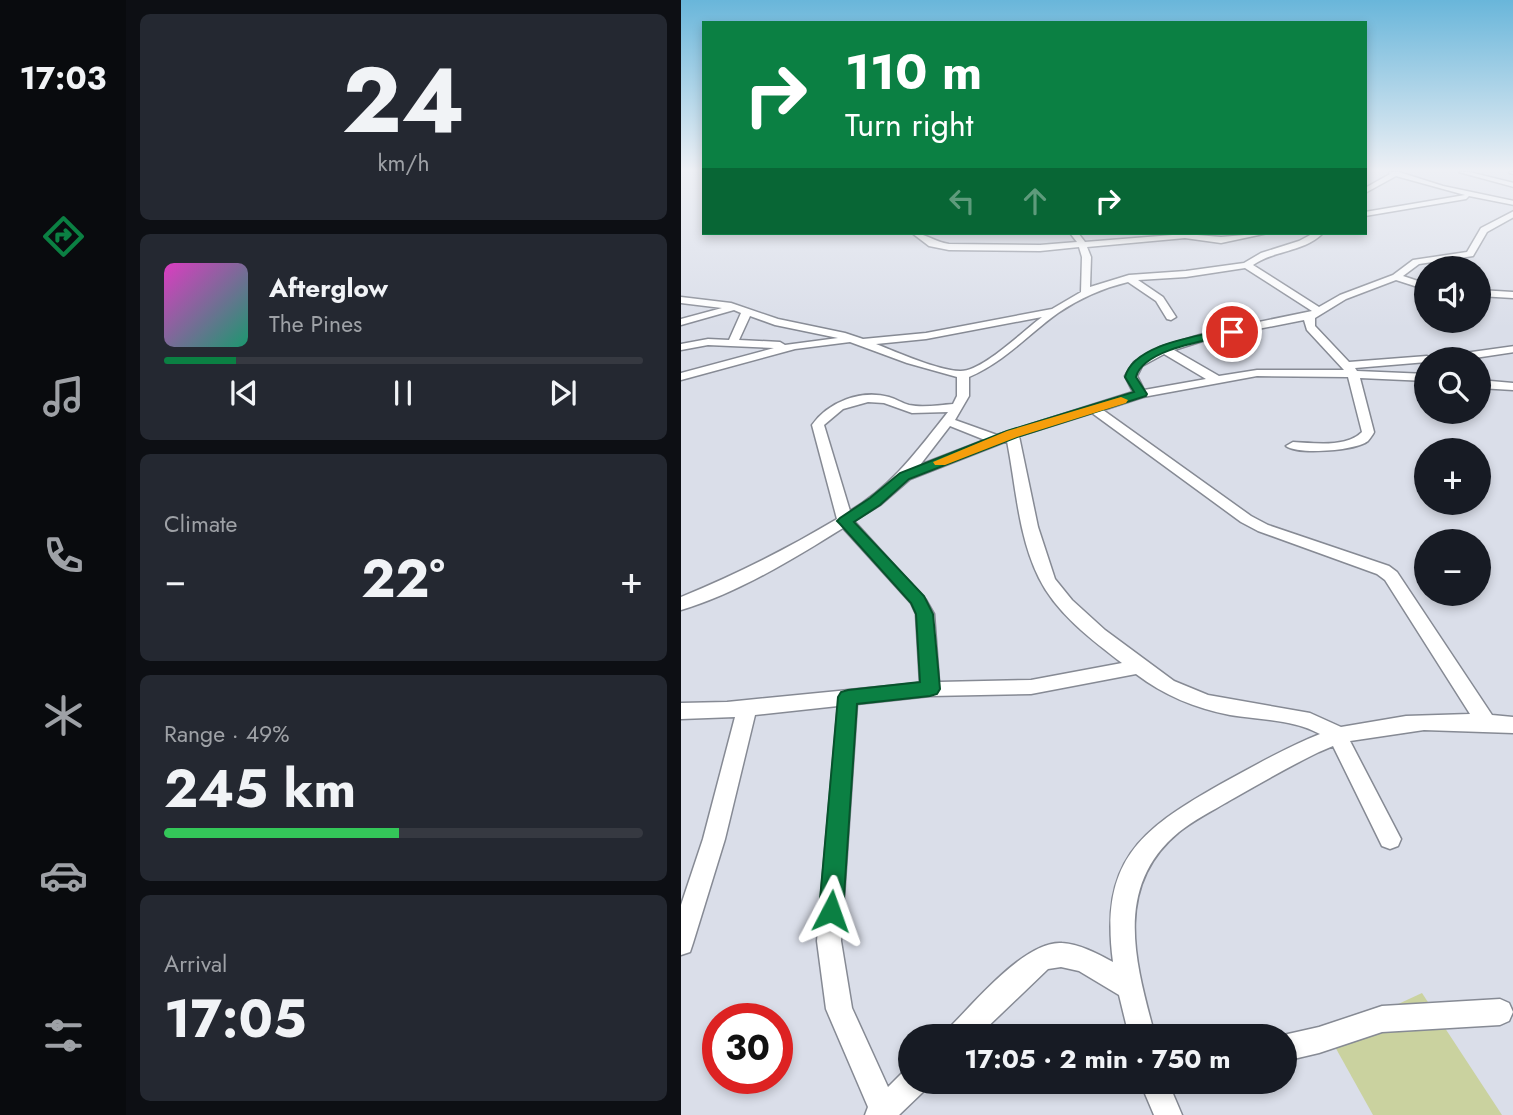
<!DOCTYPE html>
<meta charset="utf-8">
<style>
:root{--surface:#171b24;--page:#242831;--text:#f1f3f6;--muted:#9ea1a6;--line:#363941;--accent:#0b8043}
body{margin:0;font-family:Jost,sans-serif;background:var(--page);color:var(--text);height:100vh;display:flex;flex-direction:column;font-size:26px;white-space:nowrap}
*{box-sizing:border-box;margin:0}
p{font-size:23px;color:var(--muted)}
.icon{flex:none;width:38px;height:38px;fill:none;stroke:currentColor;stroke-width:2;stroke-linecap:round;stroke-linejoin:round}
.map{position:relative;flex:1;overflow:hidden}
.details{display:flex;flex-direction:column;gap:14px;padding:14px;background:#0d0f14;width:555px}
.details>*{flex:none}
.top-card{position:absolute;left:21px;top:21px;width:665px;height:214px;border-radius:0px;box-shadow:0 4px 10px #0003;background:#0b8043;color:#fff;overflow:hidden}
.controls{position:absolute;left:733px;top:256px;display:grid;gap:14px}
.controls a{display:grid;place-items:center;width:77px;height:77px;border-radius:50%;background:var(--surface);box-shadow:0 4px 10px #0003;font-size:35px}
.speed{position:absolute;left:21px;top:1003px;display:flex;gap:14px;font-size:35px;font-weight:700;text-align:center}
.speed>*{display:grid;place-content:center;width:91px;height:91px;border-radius:50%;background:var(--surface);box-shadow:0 4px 10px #0003;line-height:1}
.speed .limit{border:10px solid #d22;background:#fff;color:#111}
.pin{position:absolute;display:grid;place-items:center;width:60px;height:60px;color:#fff;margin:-30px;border:4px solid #fff;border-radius:50%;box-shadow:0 2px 7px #0007}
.me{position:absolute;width:77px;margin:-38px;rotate:4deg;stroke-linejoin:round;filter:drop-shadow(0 0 5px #0008)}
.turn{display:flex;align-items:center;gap:24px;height:147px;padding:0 28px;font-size:32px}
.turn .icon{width:91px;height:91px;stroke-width:2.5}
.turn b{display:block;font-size:49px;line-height:60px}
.lanes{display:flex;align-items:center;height:66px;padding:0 28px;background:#0003;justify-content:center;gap:35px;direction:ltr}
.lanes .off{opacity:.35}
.big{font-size:52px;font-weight:700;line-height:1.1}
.details .widget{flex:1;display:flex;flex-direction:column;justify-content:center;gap:10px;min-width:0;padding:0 24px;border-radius:10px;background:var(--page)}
.details .dial{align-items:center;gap:0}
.dial b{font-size:91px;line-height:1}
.song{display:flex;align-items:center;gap:21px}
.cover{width:84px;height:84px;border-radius:10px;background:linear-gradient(135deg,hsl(310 70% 55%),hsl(160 70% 35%))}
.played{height:7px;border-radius:4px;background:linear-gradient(90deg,var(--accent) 15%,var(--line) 15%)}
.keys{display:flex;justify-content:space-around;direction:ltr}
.heat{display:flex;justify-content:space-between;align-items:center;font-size:38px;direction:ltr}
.charge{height:10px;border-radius:5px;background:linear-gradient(90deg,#34c759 49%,var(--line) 0)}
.trip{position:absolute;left:217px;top:1024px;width:399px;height:70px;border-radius:35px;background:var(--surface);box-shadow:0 4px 10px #0003;font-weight:700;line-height:70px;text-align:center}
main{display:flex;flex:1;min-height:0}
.menu{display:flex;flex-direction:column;width:126px;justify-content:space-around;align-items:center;background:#090b0e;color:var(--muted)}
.menu .icon{width:49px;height:49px}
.menu .active{color:var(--accent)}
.menu b{font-size:32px;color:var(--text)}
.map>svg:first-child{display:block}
.green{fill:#cad29f}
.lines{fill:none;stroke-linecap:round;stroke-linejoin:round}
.minor-casing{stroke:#868a94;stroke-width:3}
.minor{fill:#fff;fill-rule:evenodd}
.route{fill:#0b8043;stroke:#07532c;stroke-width:2}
.slow{fill:#f59e0b}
</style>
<main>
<nav class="menu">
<b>17:03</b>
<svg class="icon active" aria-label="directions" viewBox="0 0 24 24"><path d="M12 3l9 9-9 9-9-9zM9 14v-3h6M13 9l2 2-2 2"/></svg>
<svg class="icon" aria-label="music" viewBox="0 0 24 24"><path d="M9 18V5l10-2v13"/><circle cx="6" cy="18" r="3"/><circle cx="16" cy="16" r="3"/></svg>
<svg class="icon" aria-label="phone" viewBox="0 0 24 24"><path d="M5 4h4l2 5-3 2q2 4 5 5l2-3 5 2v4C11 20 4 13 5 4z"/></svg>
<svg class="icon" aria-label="climate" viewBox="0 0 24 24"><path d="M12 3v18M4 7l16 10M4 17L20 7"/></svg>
<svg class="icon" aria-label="car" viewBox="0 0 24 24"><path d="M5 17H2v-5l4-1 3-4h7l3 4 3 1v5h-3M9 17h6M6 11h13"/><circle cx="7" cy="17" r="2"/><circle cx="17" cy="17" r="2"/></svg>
<svg class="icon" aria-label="filters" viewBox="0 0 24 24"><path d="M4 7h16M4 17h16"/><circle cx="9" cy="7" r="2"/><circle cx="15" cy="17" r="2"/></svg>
</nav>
<section class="details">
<div class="widget dial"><b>24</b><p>km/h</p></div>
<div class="widget">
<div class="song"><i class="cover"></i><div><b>Afterglow</b><p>The Pines</p></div></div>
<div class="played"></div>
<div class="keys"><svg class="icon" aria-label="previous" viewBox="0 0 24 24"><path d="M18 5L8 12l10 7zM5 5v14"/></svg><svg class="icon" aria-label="pause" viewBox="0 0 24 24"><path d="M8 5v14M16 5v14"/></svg><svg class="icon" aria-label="next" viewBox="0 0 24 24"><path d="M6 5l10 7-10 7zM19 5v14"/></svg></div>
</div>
<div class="widget"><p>Climate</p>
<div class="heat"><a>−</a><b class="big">22°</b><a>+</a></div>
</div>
<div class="widget"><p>Range · 49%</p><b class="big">245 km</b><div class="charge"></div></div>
<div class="widget"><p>Arrival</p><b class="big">17:05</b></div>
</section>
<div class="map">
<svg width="833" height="1115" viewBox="0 0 833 1115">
<rect width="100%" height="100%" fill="#dadee9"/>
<path class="green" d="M741 993 821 1115H692L648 1036Z"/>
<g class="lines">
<defs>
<path id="minor" d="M708 172H718L762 186 833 201V205L788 196 785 199 684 216V212L784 195 715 176 684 193V188L709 174Z
M778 172H788L833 183V187Z
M828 172H833V174L829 173Z
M833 211V217L806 232 792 256 738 264 722 276 746 284V290L715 280 665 299 634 318V326L668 362 746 356 751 359H746V362L674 368 676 371 746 374V381L679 378 693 432C693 433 688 440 687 441 674 451 617 455 605 446L612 442C633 443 665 448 681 432L667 377 576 376 462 397 422 410 570 516 587 525 708 566 716 572 811 715 833 717V733L743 730 669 741 720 839 717 846 709 849 701 846 652 746 638 752C607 767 578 784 548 801 531 811 513 820 498 832 431 887 455 964 474 1036H448L438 995 398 971 380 967 367 969 297 1036H265L269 1027C294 1002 345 940 381 943 399 944 417 954 432 962 419 862 457 831 538 785 571 767 604 748 639 734 612 719 579 720 549 715 514 708 484 696 455 674L350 694 249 696 176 704 160 941 171 1008 207 1087 222 1072 229 1069V1082H246L242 1092 218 1115H184L187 1107 145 1009 136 941 157 706 74 715 44 839 12 943 9 952 0 955V905L22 839 54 717 0 719V703L46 702 239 683 235 614 230 603 162 528C114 558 55 594 0 610V597C54 575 106 549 156 519L131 425C147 402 180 389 208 397 215 399 221 403 228 405 242 408 258 405 272 404L276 396V377L226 363 169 342 114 349 0 380V373L93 348 27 345 0 350V344L27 339 48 340 60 313 53 310 0 325V319L41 308 0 303V297L50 303 97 319 164 333 182 339 245 333 371 309 400 292 401 257 398 247 359 251 268 250 248 246 231 233C244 233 254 242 268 244L359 245 396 242 389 233H397L404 242 504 234 540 237 587 233 540 243 504 238 406 247 410 257 409 287 448 275 505 271 563 263 580 253 618 241 633 233H642C624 252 593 250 572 265L638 307 659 295 712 275 732 260 786 252 800 228ZM564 268 631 311 529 332 479 347 453 362 444 376 452 392 316 435 274 420 288 396V377C326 360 345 336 377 313 399 298 422 288 447 282L475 301 486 319 490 320 495 317 482 297 457 280 505 277ZM69 316 94 325 157 338 104 345 99 342 58 340ZM361 317C343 330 301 372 279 371 256 370 218 353 195 344L245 339ZM623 320 626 330 663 370H576L538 376 493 350 531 338ZM483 354 525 379 463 390 456 376 461 366ZM187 402 203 403 231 413 267 412C236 451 212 485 169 511L143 425 162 409ZM411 413 560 522 577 531 696 574 704 580 789 714 725 716 660 727 629 713 527 695 493 681 424 630 391 600 374 579 357 527 338 436ZM269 426 304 440 239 465ZM326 441C335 486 337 536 358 578 375 613 411 640 441 663L350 680 258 682 253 614 245 600 173 521 199 505 229 479Z
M798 290 833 292V298L798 296Z
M833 346V352L787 359H757L762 356Z
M798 380 833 383V390L798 388Z
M819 999 828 1003 832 1012 828 1021 819 1025 701 1032 638 1053 604 1061V1036H598L638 1027 701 1006Z
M459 1082H487L501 1115H473Z"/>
</defs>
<use href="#minor" class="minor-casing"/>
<use href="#minor" class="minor"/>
</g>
<linearGradient id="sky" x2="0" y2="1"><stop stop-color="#69b6da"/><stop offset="0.52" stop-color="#eef0f5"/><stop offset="1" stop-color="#eef0f5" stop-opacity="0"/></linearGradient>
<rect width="833" height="328" fill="url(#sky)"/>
<path class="route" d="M551 328 554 329V334C528 340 462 349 455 377L466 394 465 396 336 437 228 479 199 505 173 522 243 596 252 614 259 689 256 694 249 696 176 704 162 911 159 919 150 923 142 919 138 911 157 697 160 692 167 690 239 682 235 614 230 603 159 524 156 521 159 518 189 498 219 473 326 431 453 392 444 377C453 343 520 336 551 328Z"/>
<path class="slow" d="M440 397 447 400 445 403 336 437 264 465H254L252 462 326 431Z"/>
</svg>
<div class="controls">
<a><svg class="icon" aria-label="sound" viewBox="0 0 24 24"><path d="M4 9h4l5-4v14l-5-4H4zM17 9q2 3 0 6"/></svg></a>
<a><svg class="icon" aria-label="search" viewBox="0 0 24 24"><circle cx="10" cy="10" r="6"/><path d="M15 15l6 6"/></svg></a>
<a>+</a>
<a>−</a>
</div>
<div class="speed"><div class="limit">30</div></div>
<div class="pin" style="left:551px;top:332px;background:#d93025"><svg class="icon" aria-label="arrive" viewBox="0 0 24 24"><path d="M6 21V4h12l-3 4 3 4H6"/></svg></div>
<svg class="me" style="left:150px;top:911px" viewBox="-20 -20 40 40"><path d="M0-17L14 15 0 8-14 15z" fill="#0b8043" stroke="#fff" stroke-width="4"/></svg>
<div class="trip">17:05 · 2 min · 750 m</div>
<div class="top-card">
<div class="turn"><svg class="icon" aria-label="right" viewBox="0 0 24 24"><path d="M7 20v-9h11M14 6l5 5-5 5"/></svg><div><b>110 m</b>Turn right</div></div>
<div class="lanes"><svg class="icon off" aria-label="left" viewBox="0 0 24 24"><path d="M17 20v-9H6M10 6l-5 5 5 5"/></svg><svg class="icon off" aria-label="ahead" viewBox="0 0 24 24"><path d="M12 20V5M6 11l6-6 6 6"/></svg><svg class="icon" aria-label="right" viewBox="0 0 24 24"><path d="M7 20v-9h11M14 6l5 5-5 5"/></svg></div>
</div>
</div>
</main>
